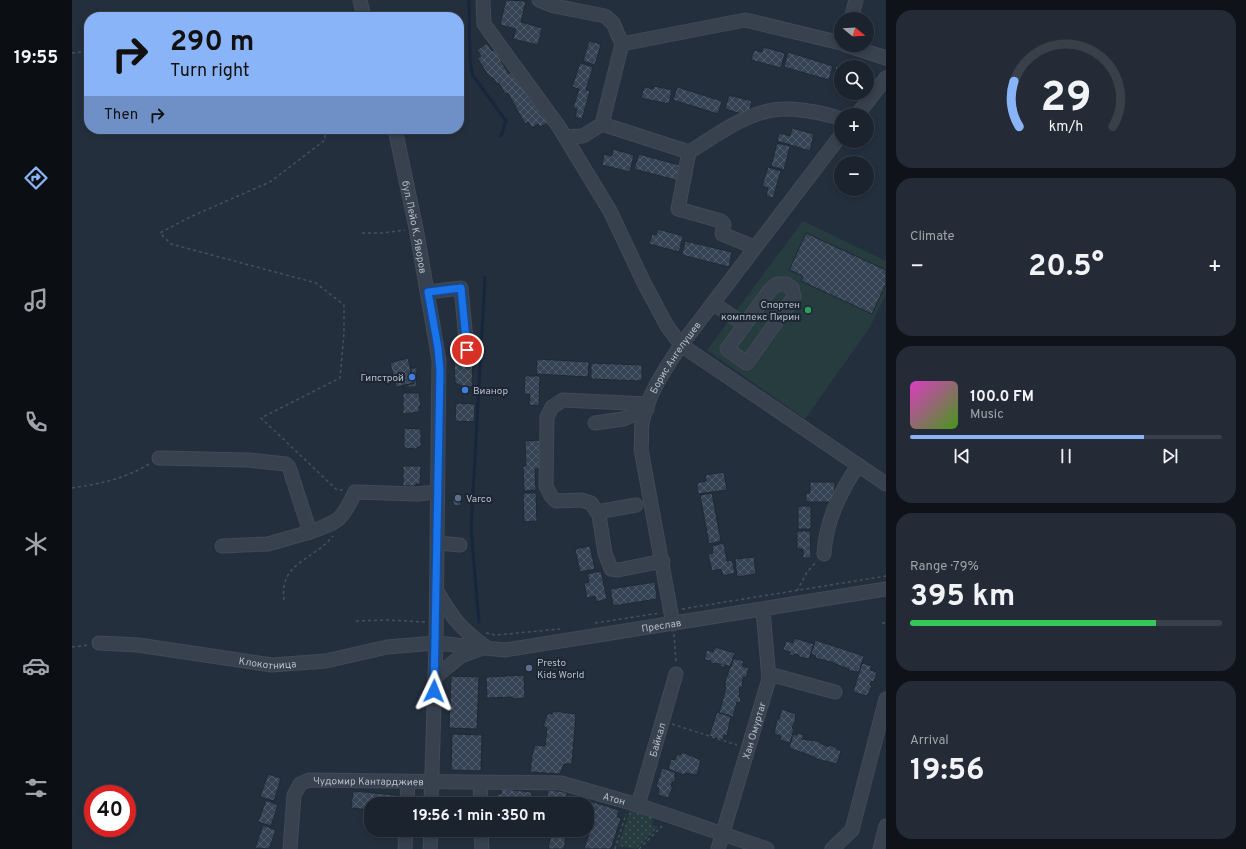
<!DOCTYPE html>
<meta charset="utf-8">
<style>
:root{--surface:#1b232e;--page:#242b36;--text:#f1f3f6;--muted:#a0a4aa;--line:#39404a;--accent:#8ab4f8}
body{margin:0;font-family:Overpass,sans-serif;background:var(--page);color:var(--text);height:100vh;display:flex;flex-direction:column;font-size:15px;white-space:nowrap}
*{box-sizing:border-box;margin:0}
p{font-size:13px;color:var(--muted)}
.icon{flex:none;width:22px;height:22px;fill:none;stroke:currentColor;stroke-width:2;stroke-linecap:round;stroke-linejoin:round}
.map{position:relative;flex:1;overflow:hidden}
.details{display:flex;flex-direction:column;gap:10px;padding:10px;background:#0f1319;width:360px}
.details>*{flex:none}
.banner{position:absolute;left:12px;top:12px;width:380px;height:122px;border-radius:16px;box-shadow:0 2px 6px #0003,0 0 0 1px var(--line);background:#8ab4f8;color:#111;overflow:hidden}
.needle{width:26px;rotate:108deg}
.controls{position:absolute;left:762px;top:12px;display:grid;gap:8px}
.controls a{display:grid;place-items:center;width:40px;height:40px;border-radius:50%;background:var(--surface);box-shadow:0 2px 6px #0003,0 0 0 1px var(--line);font-size:20px}
.speed{position:absolute;left:12px;top:785px;display:flex;gap:8px;font-size:20px;font-weight:700;text-align:center}
.speed>*{display:grid;place-content:center;width:52px;height:52px;border-radius:50%;background:var(--surface);box-shadow:0 2px 6px #0003,0 0 0 1px var(--line);line-height:1}
.speed .limit{border:6px solid #d22;background:#fff;color:#111}
.pin{position:absolute;display:grid;place-items:center;width:34px;height:34px;color:#fff;margin:-17px;border:2px solid #fff;border-radius:50%;box-shadow:0 1px 4px #0007}
.me{position:absolute;width:44px;margin:-22px;rotate:2deg;stroke-linejoin:round;filter:drop-shadow(0 0 3px #0008)}
.turn{display:flex;align-items:center;gap:14px;height:84px;padding:0 20px;font-size:18px}
.turn .icon{width:52px;height:52px;stroke-width:2.5}
.turn b{display:block;font-size:28px;line-height:34px}
.then{display:flex;align-items:center;height:38px;padding:0 20px;background:#0003;gap:8px;font-size:15px}
.big{font-size:30px;font-weight:700;line-height:1.1}
.details .card{flex:1;display:flex;flex-direction:column;justify-content:center;gap:6px;min-width:0;padding:0 14px;border-radius:16px;background:var(--page)}
.details .dial{align-items:center;gap:0}
.dial svg{height:104px;overflow:visible;fill:none;stroke:var(--line);stroke-width:7;stroke-linecap:round;text-anchor:middle}
.dial text{fill:var(--text);stroke:none}
.song{display:flex;align-items:center;gap:12px}
.cover{width:48px;height:48px;border-radius:6px;background:linear-gradient(135deg,hsl(310 70% 55%),hsl(100 70% 35%))}
.played{height:4px;border-radius:2px;background:linear-gradient(90deg,var(--accent) 75%,var(--line) 75%)}
.keys{display:flex;justify-content:space-around;direction:ltr}
.heat{display:flex;justify-content:space-between;align-items:center;font-size:22px;direction:ltr}
.charge{height:6px;border-radius:3px;background:linear-gradient(90deg,#34c759 79%,var(--line) 0)}
.trip{position:absolute;left:292px;top:797px;width:230px;height:40px;border-radius:16px;background:var(--surface);box-shadow:0 2px 6px #0003,0 0 0 1px var(--line);font-weight:700;line-height:40px;text-align:center}
main{display:flex;flex:1;min-height:0}
.dock{display:flex;flex-direction:column;width:72px;justify-content:space-around;align-items:center;background:#0b0e12;color:var(--muted)}
.dock .icon{width:28px;height:28px}
.dock .current{color:var(--accent)}
.dock b{font-size:18px;color:var(--text)}
.map>svg:first-child{display:block}
.grass{fill:url(#grass-dots)}
.pitch{fill:#263c3f}
.lines{fill:none;stroke-linecap:round;stroke-linejoin:round}
.stream{stroke:#17263c;stroke-width:3}
.building{fill:url(#building-cross-hatch);stroke:#1f2835}
.minor-casing{stroke:#414a57;stroke-width:15}
.path{stroke:#3f5557;stroke-width:1.5;stroke-dasharray:3 3;stroke-linecap:butt}
.minor{stroke:#38414e;stroke-width:13}
.route-casing{stroke:#114b97;stroke-width:10}
.route{stroke:#1a73e8;stroke-width:7}
.leisure-dot{fill:#2e9e5b;stroke:#1d2633;stroke-width:1.5}
.shop-dot{fill:#3f7fe0;stroke:#1d2633;stroke-width:1.5}
.service-dot{fill:#5c6f8a;stroke:#1d2633;stroke-width:1.5}
.labels{text-anchor:middle;stroke-width:4;stroke-linejoin:round;paint-order:stroke}
.street-label{font-size:10px;fill:#b4bcc9;stroke:#1d2633}
.poi-label{font-size:10px;fill:#b4bcc9;stroke:#1d2633;text-anchor:start}
</style>
<main>
<nav class="dock">
<b>19:55</b>
<svg class="icon current" aria-label="directions" viewBox="0 0 24 24"><path d="M12 3l9 9-9 9-9-9zM9 14v-3h6M13 9l2 2-2 2"/></svg>
<svg class="icon" aria-label="music" viewBox="0 0 24 24"><path d="M9 18V5l10-2v13"/><circle cx="6" cy="18" r="3"/><circle cx="16" cy="16" r="3"/></svg>
<svg class="icon" aria-label="phone" viewBox="0 0 24 24"><path d="M5 4h4l2 5-3 2q2 4 5 5l2-3 5 2v4C11 20 4 13 5 4z"/></svg>
<svg class="icon" aria-label="climate" viewBox="0 0 24 24"><path d="M12 3v18M4 7l16 10M4 17L20 7"/></svg>
<svg class="icon" aria-label="car" viewBox="0 0 24 24"><path d="M5 17H2v-5l4-1 3-4h7l3 4 3 1v5h-3M9 17h6M6 11h13"/><circle cx="7" cy="17" r="2"/><circle cx="17" cy="17" r="2"/></svg>
<svg class="icon" aria-label="filters" viewBox="0 0 24 24"><path d="M4 7h16M4 17h16"/><circle cx="9" cy="7" r="2"/><circle cx="15" cy="17" r="2"/></svg>
</nav>
<div class="map">
<svg width="814" height="849" viewBox="0 0 814 849">
<defs>
<pattern id="grass-dots" width="8" height="8" patternUnits="userSpaceOnUse"><rect width="8" height="8" fill="#263c3f"/><path d="M2 2h.1M6 6h.1" fill="none" stroke="#435659" stroke-width="1.8" stroke-linecap="round"/></pattern>
<pattern id="building-cross-hatch" width="8" height="8" patternUnits="userSpaceOnUse"><rect width="8" height="8" fill="#364354"/><path d="M0 0l8 8M0 8l8-8" fill="none" stroke="#515c6b"/></pattern>
</defs>
<rect width="100%" height="100%" fill="#242f3e"/>
<path class="grass" d="M558 810 581 817 580 825 586 827 564 849 546 846Z"/>
<path class="pitch" d="M731 221 814 261V294L798 327 733 419 635 350Z"/>
<g class="lines">
<path class="stream" d="M397 0 398 60 400 74 434 121 429 136
M407 622 399 529 413 277"/>
</g>
<path class="building" d="M434 0 454 1 449 22 470 28 466 45 441 39 444 29 428 25Z
M517 41 529 44 523 65 511 61Z
M415 43 420 51 423 50 437 74 440 72 449 87 452 85 470 117 473 114 478 122 468 127 466 124 460 128 456 122 453 124 436 93 433 94 427 83 425 84 422 79 416 75 405 58 409 56 405 50Z
M691 47 713 53 709 68 679 60 682 50 690 52Z
M716 52 761 66 757 80 712 67Z
M508 63 521 67 514 90 518 91 510 119 503 117 505 109 501 108 507 89 500 87Z
M764 66 771 67H769V83L761 81Z
M582 86 600 90 597 104 569 98 572 87 581 89Z
M605 87 650 101 646 114 601 100Z
M657 95 680 101 676 116 653 109Z
M720 128 742 134 738 151 705 141 707 133 718 136Z
M705 143 718 146 712 170 699 166Z
M541 149 562 155 558 172 530 165 532 154 540 156Z
M567 154 611 166 607 181 562 169Z
M696 167 709 171 701 198 694 196 696 188 690 186Z
M586 229 611 236 607 252 577 244 580 234 584 235Z
M734 233 814 270V284L800 314 729 281 731 276 717 270Z
M613 241 660 252 657 267 610 255Z
M336 358 342 383 324 387 318 363Z
M382 358 401 359 400 387 390 386 383 383Z
M465 359 517 362 516 377 464 374Z
M519 363 570 365V381L519 379Z
M338 368H345L344 387H330L342 383Z
M453 376H468L467 406 457 405 458 394H452Z
M331 393H347L349 406H347V412L331 414Z
M384 403 403 404 402 422 383 421Z
M332 428 349 429V447H345V449L332 448Z
M469 440 471 469H463L464 490 452 491 451 466H454L453 441Z
M331 466H349L348 484H344V486H331Z
M652 472 655 490 626 494 625 483 634 481 633 475Z
M738 482H763L762 502H734V493H738Z
M451 493H464L465 521 452 522Z
M640 493 649 541 637 544 628 495Z
M381 494 389 495V506L381 505Z
M726 506H739V529H726Z
M725 531H738L739 558H731V549H725Z
M652 543 655 561 660 560 663 573 651 576 649 569 640 571 636 554 641 553 640 546Z
M518 546 523 569 508 572 503 549Z
M682 557 684 574 665 577 663 559Z
M529 571 535 599 524 602 523 596 515 598 512 583 517 582 515 574Z
M583 582 585 599 541 606 538 589Z
M722 638 742 644 737 659 727 657V655L722 654V656L717 655 718 652 711 650 714 641 721 643Z
M743 640 792 656 787 672 777 671V669L763 664V663L743 658 744 656 739 654Z
M643 647 663 653 659 667 653 665V668L648 666 649 664 638 663 639 661 632 660 635 650 641 652Z
M661 658 672 661 670 666 677 668 674 678 671 677 670 688 668 687 667 692H668L667 697 669 698 668 703 665 702 661 717 647 713 654 688 653 687V682Z
M790 663 800 666 798 670 805 672 802 682 799 681 798 685 800 686 795 696 781 692Z
M452 675 453 698 441 699V697L415 698 414 677Z
M379 676 407 677 405 729 377 728Z
M710 709 724 714 723 719H724L720 728 722 729 718 743 708 740 709 736 702 734 705 719H707Z
M481 711 504 714 500 764H492L488 774 458 772 460 755 463 745 473 746 475 728 471 726 476 713 480 714Z
M645 712 659 716 655 736 652 735 651 740 637 736Z
M726 733 732 735 730 739 745 741 756 747 757 745 764 747V749L769 751 765 764 745 759 740 756 717 748 721 734 725 735Z
M380 734 410 735 409 771 379 770Z
M610 752 629 760 625 775 613 773 612 775 596 769 599 759 603 760 605 754 609 755Z
M590 768 603 772V782H600L599 786 601 787 596 798 586 795 587 788 584 787Z
M196 774 209 778 202 801 188 797Z
M430 789 460 792 459 804H424L425 794H429Z
M476 790 495 792 493 804H474Z
M281 791 324 795 323 804H299V810L279 808Z
M194 800 206 805 199 826 186 822Z
M518 801 547 810 545 817 549 818 539 849H512L523 815 515 813Z
M191 825 204 830 197 849 183 848Z
M480 830 495 831 492 849H476Z"/>
<g class="lines">
<defs>
<g id="minor">
<path d="M288 0 292 17"/>
<path d="M411 0 412 24 487 127 538 211 572 283 595 326 609 345 814 484"/>
<path d="M467 0 482 6 533 16 541 23 550 44 530 124 617 152 606 209 649 221 652 224 650 234 682 247"/>
<path d="M779 19 784 0"/>
<path d="M550 44 673 20 769 43"/>
<path d="M774 45 814 58"/>
<path d="M785 115 814 78"/>
<path id="s1" d="M323 129 344 228 367 360 364 643 359 804"/>
<path d="M493 137 511 136 530 124"/>
<path d="M617 152C642 137 668 117 696 111 716 106 750 112 769 119"/>
<path d="M705 284H714L720 288 722 297 675 363 655 349 698 290Z"/>
<path d="M356 292 389 288 395 350"/>
<path d="M642 304 673 325"/>
<path d="M576 404 491 400 480 407 475 417 474 486 479 496 484 501 509 500 519 503 527 515 533 553 539 569 546 570 591 561"/>
<path d="M523 423 551 419 575 409"/>
<path d="M87 458 176 460 214 464 217 467 238 532C267 522 270 520 283 492L345 494 365 492"/>
<path d="M525 512 564 505"/>
<path d="M365 543 388 545"/>
<path d="M150 546 196 544 238 532"/>
<path d="M752 554C754 520 768 493 786 465"/>
<path d="M365 591C380 618 389 629 414 647"/>
<path id="s2" d="M601 624 569 449C570 441 569 432 570 424 575 395 593 369 609 345L769 135"/>
<path id="s3" d="M27 643 66 645 200 665 254 661 315 647 364 643 433 650 814 589"/>
<path d="M697 674 763 692"/>
<path d="M363 677 389 656 408 649"/>
<path d="M408 784 409 804"/>
<path d="M335 804 336 782"/>
<path id="s4" d="M566 805 604 674"/>
<path d="M409 830 410 849"/>
<path id="s5" d="M218 849 222 795 228 784 237 780 489 783 566 805 695 849"/>
<path d="M333 849 334 830"/>
<path d="M358 849 359 830"/>
<path id="s6" d="M646 849 697 679 691 610"/>
<path d="M760 849 780 830 814 699"/>
<path d="M808 849 814 826"/>
</g>
</defs>
<use href="#minor" class="minor-casing"/>
<path class="path" d="M0 53 17 51
M253 129V140L198 182 118 217 88 233 99 244 244 283 272 305V333L268 378 189 418 265 490H271
M290 233H310L333 230
M0 488C27 484 53 479 77 464
M725 591 735 572 745 561
M212 600C207 562 241 561 261 536
M610 609 814 576
M284 621 315 620 354 622
M523 623 588 613
M810 623H814
M414 633 424 635 488 629
M602 634 604 662
M0 647 16 645
M600 724 665 745
M543 849 554 814
M567 849 590 826"/>
<use href="#minor" class="minor"/>
</g>
<g class="lines">
<defs>
<path id="route" d="M362 691 368 371 366 348 356 292 389 288 395 350"/>
</defs>
<use href="#route" class="route-casing"/>
<use href="#route" class="route"/>
</g>
<circle class="leisure-dot" cx="736" cy="310" r="4"/>
<g class="shop-dot">
<circle cx="340" cy="377" r="4"/>
<circle cx="393" cy="390" r="4"/>
</g>
<g class="service-dot">
<circle cx="386" cy="498" r="4"/>
<circle cx="457" cy="668" r="4"/>
</g>
<g class="labels">
<g class="street-label">
<text dy="4" stroke="none"><textPath href="#s1" startOffset="100">бул. Пейо К. Яворов</textPath></text>
<text dy="4" stroke="none"><textPath href="#s2" startOffset="278">Борис Ангелушев</textPath></text>
<text dy="4" stroke="none"><textPath href="#s3" startOffset="568">Преслав</textPath></text>
<text dy="4" stroke="none"><textPath href="#s3" startOffset="170">Клокотница</textPath></text>
<text dy="4" stroke="none"><textPath href="#s6" startOffset="124">Хан Омуртаг</textPath></text>
<text dy="4" stroke="none"><textPath href="#s4" startOffset="68">Байкал</textPath></text>
<text dy="4" stroke="none"><textPath href="#s5" startOffset="136">Чудомир Кантарджиев</textPath></text>
<text dy="4" stroke="none"><textPath href="#s5" startOffset="384">Атон</textPath></text>
</g>
<g class="poi-label">
<text x="728" y="308" text-anchor="end">Спортен<tspan x="728" dy="12">комплекс Пирин</tspan></text>
<text x="332" y="381" text-anchor="end">Гипстрой</text>
<text x="401" y="394">Вианор</text>
<text x="394" y="502">Varco</text>
<text x="465" y="666">Presto<tspan x="465" dy="12">Kids World</tspan></text>
</g>
</g>
</svg>
<div class="controls">
<a><svg class="needle" viewBox="-14 -14 28 28"><path d="M0-13l5 13h-10z" fill="#e53935"/><path d="M0 13l5-13h-10z" fill="#a0a4aa"/></svg></a>
<a><svg class="icon" aria-label="search" viewBox="0 0 24 24"><circle cx="10" cy="10" r="6"/><path d="M15 15l6 6"/></svg></a>
<a>+</a>
<a>−</a>
</div>
<div class="speed"><div class="limit">40</div></div>
<div class="pin" style="left:395px;top:350px;background:#d93025"><svg class="icon" aria-label="arrive" viewBox="0 0 24 24"><path d="M6 21V4h12l-3 4 3 4H6"/></svg></div>
<svg class="me" style="left:362px;top:691px" viewBox="-20 -20 40 40"><path d="M0-17L14 15 0 8-14 15z" fill="#1a73e8" stroke="#fff" stroke-width="4"/></svg>
<div class="trip">19:56 · 1 min · 350 m</div>
<div class="banner">
<div class="turn"><svg class="icon" aria-label="right" viewBox="0 0 24 24"><path d="M7 20v-9h11M14 6l5 5-5 5"/></svg><div><b>290 m</b>Turn right</div></div>
<div class="then">Then<svg class="icon" aria-label="right" viewBox="0 0 24 24"><path d="M7 20v-9h11M14 6l5 5-5 5"/></svg></div>
</div>
</div>
<section class="details">
<div class="card dial"><svg viewBox="0 0 100 80">
<path d="M14 69A42 42 0 1 1 86 69"/>
<path d="M14 69A42 42 0 0 1 10 34" stroke="#8ab4f8"/>
<text x="50" y="56" font-size="32" font-weight="700">29</text>
<text x="50" y="72" font-size="11">km/h</text>
</svg></div>
<div class="card"><p>Climate</p>
<div class="heat"><a>−</a><b class="big">20.5°</b><a>+</a></div>
</div>
<div class="card">
<div class="song"><i class="cover"></i><div><b>100.0 FM</b><p>Music</p></div></div>
<div class="played"></div>
<div class="keys"><svg class="icon" aria-label="previous" viewBox="0 0 24 24"><path d="M18 5L8 12l10 7zM5 5v14"/></svg><svg class="icon" aria-label="pause" viewBox="0 0 24 24"><path d="M8 5v14M16 5v14"/></svg><svg class="icon" aria-label="next" viewBox="0 0 24 24"><path d="M6 5l10 7-10 7zM19 5v14"/></svg></div>
</div>
<div class="card"><p>Range · 79%</p><b class="big">395 km</b><div class="charge"></div></div>
<div class="card"><p>Arrival</p><b class="big">19:56</b></div>
</section>
</main>
